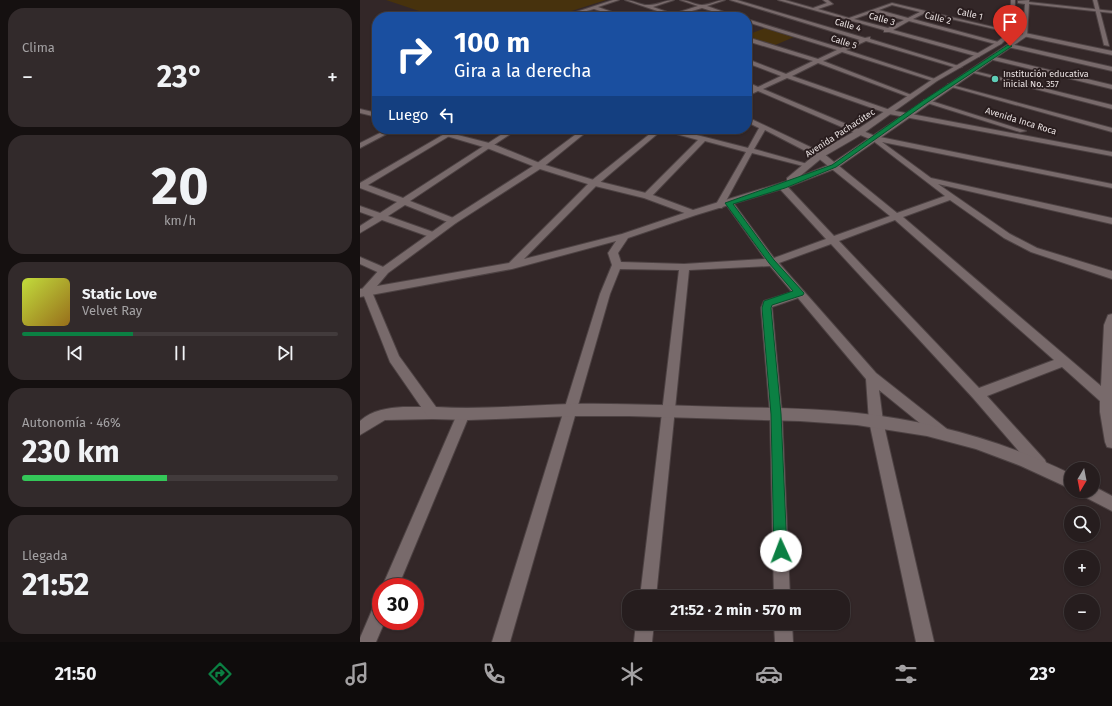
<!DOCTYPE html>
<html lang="es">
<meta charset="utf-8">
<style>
:root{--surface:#261d1e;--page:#322a2b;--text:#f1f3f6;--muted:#a4a2a4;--line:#423b3c;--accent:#0b8043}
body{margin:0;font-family:"Fira Sans",sans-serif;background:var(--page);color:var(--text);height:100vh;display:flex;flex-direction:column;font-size:15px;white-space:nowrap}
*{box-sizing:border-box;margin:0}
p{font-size:13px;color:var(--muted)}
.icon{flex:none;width:22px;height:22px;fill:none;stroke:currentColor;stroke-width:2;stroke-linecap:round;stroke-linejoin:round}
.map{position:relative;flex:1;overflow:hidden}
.side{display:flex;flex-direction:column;gap:8px;padding:8px;background:#151010;width:360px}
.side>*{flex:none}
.guide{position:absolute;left:12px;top:12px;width:380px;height:122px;border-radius:16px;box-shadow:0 1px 3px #0004,0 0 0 1px var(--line);background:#1a4fa0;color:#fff;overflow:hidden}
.needle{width:26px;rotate:190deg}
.tools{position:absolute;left:704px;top:462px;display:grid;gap:8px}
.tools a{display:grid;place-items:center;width:36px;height:36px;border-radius:50%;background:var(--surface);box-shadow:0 1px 3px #0004,0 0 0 1px var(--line);font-size:20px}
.speed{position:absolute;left:12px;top:578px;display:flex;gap:8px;font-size:20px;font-weight:700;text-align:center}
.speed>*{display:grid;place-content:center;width:52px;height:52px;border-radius:50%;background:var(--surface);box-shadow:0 1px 3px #0004,0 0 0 1px var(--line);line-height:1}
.speed .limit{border:6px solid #d22;background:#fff;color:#111}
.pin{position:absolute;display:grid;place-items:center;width:34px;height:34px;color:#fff;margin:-41px -17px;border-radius:50% 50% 50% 0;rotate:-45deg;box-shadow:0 0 4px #0007}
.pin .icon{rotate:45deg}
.me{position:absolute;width:44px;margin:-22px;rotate:358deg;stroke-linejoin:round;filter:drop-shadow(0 0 3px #0008)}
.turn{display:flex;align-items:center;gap:14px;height:84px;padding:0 16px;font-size:18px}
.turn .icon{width:52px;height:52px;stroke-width:2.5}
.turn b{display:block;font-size:28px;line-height:34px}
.then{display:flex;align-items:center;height:38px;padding:0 16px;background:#0003;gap:8px;font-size:15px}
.big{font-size:30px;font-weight:700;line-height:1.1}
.side .tile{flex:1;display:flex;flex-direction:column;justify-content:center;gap:6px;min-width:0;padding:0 14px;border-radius:16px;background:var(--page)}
.side .dial{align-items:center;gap:0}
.dial b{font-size:52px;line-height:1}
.song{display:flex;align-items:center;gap:12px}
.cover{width:48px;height:48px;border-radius:6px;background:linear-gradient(135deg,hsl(70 70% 55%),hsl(40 70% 35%))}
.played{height:4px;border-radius:2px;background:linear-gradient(90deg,var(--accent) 35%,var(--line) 35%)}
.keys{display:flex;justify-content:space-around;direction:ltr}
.heat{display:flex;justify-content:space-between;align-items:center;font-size:22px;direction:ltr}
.charge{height:6px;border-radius:3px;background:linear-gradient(90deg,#34c759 46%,var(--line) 0)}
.trip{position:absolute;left:262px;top:590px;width:228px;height:40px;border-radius:16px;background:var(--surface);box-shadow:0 1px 3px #0004,0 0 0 1px var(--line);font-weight:700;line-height:40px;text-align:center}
.menu{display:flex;height:64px;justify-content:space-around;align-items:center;background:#0f0c0c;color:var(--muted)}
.menu .icon{width:28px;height:28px}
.menu .selected{color:var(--accent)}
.menu b{font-size:18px;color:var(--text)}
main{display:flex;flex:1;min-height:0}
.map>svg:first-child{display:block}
.green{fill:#47320d}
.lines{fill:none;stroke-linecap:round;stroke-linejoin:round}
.minor-casing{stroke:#4d4243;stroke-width:2}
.tertiary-casing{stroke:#4d4243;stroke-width:2}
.minor{fill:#786a6b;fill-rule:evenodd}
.tertiary{fill:#786a6b;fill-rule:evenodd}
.route{fill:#0b8043;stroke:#07532c}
.poi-dot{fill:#5eceb8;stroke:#291d1e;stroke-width:1.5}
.labels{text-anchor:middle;stroke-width:4;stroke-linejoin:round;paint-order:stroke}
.far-street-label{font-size:9px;fill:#eae2e2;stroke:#291d1e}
.far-poi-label{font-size:9px;fill:#eae2e2;stroke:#291d1e;text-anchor:start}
</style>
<main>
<section class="side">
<div class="tile"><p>Clima</p>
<div class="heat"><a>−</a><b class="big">23°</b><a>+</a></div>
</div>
<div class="tile dial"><b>20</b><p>km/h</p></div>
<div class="tile">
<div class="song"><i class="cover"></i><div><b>Static Love</b><p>Velvet Ray</p></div></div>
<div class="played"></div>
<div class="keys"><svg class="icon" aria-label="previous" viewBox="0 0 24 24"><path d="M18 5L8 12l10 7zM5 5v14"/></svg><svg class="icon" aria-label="pause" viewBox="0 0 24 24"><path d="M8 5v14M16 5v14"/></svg><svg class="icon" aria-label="next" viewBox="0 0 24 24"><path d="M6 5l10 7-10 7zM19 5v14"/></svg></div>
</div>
<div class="tile"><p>Autonomía · 46%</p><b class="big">230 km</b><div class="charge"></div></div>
<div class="tile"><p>Llegada</p><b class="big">21:52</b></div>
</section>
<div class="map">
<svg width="752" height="642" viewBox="0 0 752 642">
<rect width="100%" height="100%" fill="#332728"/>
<path class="green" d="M26 0H246L202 14 213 17H77Z
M405 28 434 37 413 46 387 37V35Z"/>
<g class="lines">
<defs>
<path id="minor" d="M253 0H259L238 7 266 17H259L234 9 219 13 224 17H219L213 13Z
M265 0C273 0 282 6 289 5 298 5 305 0 314 0L293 7 313 14 338 6 320 0C328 0 335 5 342 5 350 5 357 0 365 0L347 6 378 17H371L342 8 318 15V17H305L309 15Z
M370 0H377L505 38 510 37V39L602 67 597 68 506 41 486 50 578 80 573 81 482 52 463 61 554 96 549 97 458 63 432 76 530 110 752 152V156L529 114 427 78 403 89 515 136 752 184V188L522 142 571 178 752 218V224L578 184 650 234 677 248 752 271V279L671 252 644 238 590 200 543 217 741 386 744 325 748 315 752 314V448L747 447 745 442 740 412V401L702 367 627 396 685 460 687 465 685 470 680 472 675 470 613 398 471 244 419 263 516 373 587 429 589 433 587 437 582 439 577 437 519 390 523 421 574 642H556L509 421 506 379 438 298 412 307 422 414 430 597H414L410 414 401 308 404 301 432 292 410 266 329 270 296 597H280L319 270 260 269 250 294 150 642H132L240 294 252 265 248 253 256 241 152 269 0 297V289L149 263 231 181 296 129H313L388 148 399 128 387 122V117L463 153 537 213 585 196 512 140 398 91 387 96V92L393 89 387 86V82L398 87 421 76 387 63V59L426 74 453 61 387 41V37L458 59 477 50 387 22V19L481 48 500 40ZM302 130 338 140 284 194V198H290L345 141 386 152 355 206 356 208H362L365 203 405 259 324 264 261 262 258 253 268 238 336 215 337 213 333 210 262 234 164 259 237 185ZM405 130 457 157 530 216 474 236 425 184H419V188L466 239 414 258 372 201H366L392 153 447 167 451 165 394 149ZM535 220 694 360 619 388 479 241Z
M418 0H425L453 8 467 3 463 0H468L473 4 458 9 489 18 532 3 654 32 652 33 565 13 553 19 642 43 639 45 549 21 533 30 621 54 619 57 529 32H524V30ZM532 5 560 12 548 18 519 10ZM514 12 544 20 528 28 494 19Z
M733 0H737L749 46 744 45Z
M665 33 752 51V55L663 36Z
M650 44 752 67V71L648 47Z
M631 56 752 85V89L629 59Z
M610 70 752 105V109L610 72Z
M588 84 752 128V132L588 86Z
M564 100H568L666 131 660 132 564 102Z
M28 129H36L0 148V143Z
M93 129H101L8 185 43 198 150 129H158L50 201 96 219V223H90L45 205 28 216 76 233V237H70L22 220 0 233V226L14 217 0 212V206L20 213 37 202 0 188V183Z
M223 129H230L182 168H176V164Z
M0 257 28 269 29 271 24 275 0 264Z
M43 407H73L78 409 79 413 78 417 73 419 25 420 0 435V421C12 410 28 408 43 407Z
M103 410 108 412 109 416 38 587H22L98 412Z
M21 600V621H25L16 642H0V638L15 603Z
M276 623H294L292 642H274Z
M414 623H432L433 642H415Z"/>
<path id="tertiary" d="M651 0H655L654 32 641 44 577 81 501 135 463 157 439 177 471 164 663 34 665 4 658 3V1L669 0V2L752 11V13L669 4 667 36 477 168 425 188 336 215H330L284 198 231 185 180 169 96 223 28 273 12 292 39 356 76 407C122 410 167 405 212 404 263 403 314 406 365 407 409 408 453 408 497 413 572 421 644 441 711 474V489L661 466 616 449 567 436 497 425 440 421 269 416H213L108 420 73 419 68 417 30 362 2 291 3 288 20 269 90 219 173 166 127 148 63 129H74L133 144 182 164 237 181 290 194 333 210 427 181V178L457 153 495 131 573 79 637 42 650 32Z
M0 109 17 113V117L0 113Z
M733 486 752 496V511L723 496 721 491H733Z"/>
</defs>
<use href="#minor" class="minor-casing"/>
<use href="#tertiary" class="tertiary-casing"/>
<use href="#minor" class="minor"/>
<use href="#tertiary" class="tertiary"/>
</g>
<path class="route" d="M648 45 652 46 568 102 476 167 425 188 373 204 414 260 444 293 443 295 412 305 411 308 421 414 427 551 425 556 421 558 416 556 414 551 411 414 402 308 404 301 433 291 409 263 365 203 472 165 564 100Z"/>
<circle class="poi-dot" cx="635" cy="79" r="4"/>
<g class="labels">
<g class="far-street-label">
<text transform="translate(610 14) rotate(13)" y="3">Calle 1</text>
<text transform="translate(578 18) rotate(14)" y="3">Calle 2</text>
<text transform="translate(522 19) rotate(16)" y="3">Calle 3</text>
<text transform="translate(488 25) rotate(16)" y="3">Calle 4</text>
<text transform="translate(484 42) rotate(18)" y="3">Calle 5</text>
<text transform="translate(661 121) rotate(17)" y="3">Avenida Inca Roca</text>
<text transform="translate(480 133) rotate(-33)" y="3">Avenida Pachacútec</text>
</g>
<g class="far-poi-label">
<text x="643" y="77">Institución educativa<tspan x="643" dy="10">inicial No. 357</tspan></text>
</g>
</g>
</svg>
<div class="tools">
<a><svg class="needle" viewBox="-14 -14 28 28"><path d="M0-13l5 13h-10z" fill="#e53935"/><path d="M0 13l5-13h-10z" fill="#a4a2a4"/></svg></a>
<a><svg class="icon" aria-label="search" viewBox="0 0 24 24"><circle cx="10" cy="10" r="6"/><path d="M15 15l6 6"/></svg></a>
<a>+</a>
<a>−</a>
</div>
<div class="speed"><div class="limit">30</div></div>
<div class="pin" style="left:650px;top:46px;background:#d93025"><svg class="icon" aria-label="arrive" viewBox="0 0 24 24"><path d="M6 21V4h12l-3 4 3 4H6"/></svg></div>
<svg class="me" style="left:421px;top:551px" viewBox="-20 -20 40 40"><circle r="19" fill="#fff"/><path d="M0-13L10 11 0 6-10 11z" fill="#0b8043"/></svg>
<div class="trip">21:52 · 2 min · 570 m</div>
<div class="guide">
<div class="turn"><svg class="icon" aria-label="right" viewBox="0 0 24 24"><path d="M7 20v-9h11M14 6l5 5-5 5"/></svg><div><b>100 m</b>Gira a la derecha</div></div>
<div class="then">Luego<svg class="icon" aria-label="left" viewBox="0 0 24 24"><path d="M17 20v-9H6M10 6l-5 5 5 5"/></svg></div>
</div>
</div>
</main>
<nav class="menu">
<b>21:50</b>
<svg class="icon selected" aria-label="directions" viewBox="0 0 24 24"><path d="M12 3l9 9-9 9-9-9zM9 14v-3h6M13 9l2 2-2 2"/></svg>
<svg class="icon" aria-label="music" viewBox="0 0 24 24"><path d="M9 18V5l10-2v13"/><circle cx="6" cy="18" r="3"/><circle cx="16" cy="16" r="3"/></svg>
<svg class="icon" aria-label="phone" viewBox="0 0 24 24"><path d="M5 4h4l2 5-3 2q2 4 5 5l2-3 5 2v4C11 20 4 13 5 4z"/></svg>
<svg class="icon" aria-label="climate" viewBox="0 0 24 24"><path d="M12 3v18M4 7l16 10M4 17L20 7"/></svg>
<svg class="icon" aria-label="car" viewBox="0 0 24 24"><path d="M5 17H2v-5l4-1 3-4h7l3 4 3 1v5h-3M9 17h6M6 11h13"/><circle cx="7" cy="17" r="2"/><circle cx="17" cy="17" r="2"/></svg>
<svg class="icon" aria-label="filters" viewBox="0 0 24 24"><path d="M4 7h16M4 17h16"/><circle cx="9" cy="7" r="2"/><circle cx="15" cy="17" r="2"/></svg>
<b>23°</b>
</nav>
